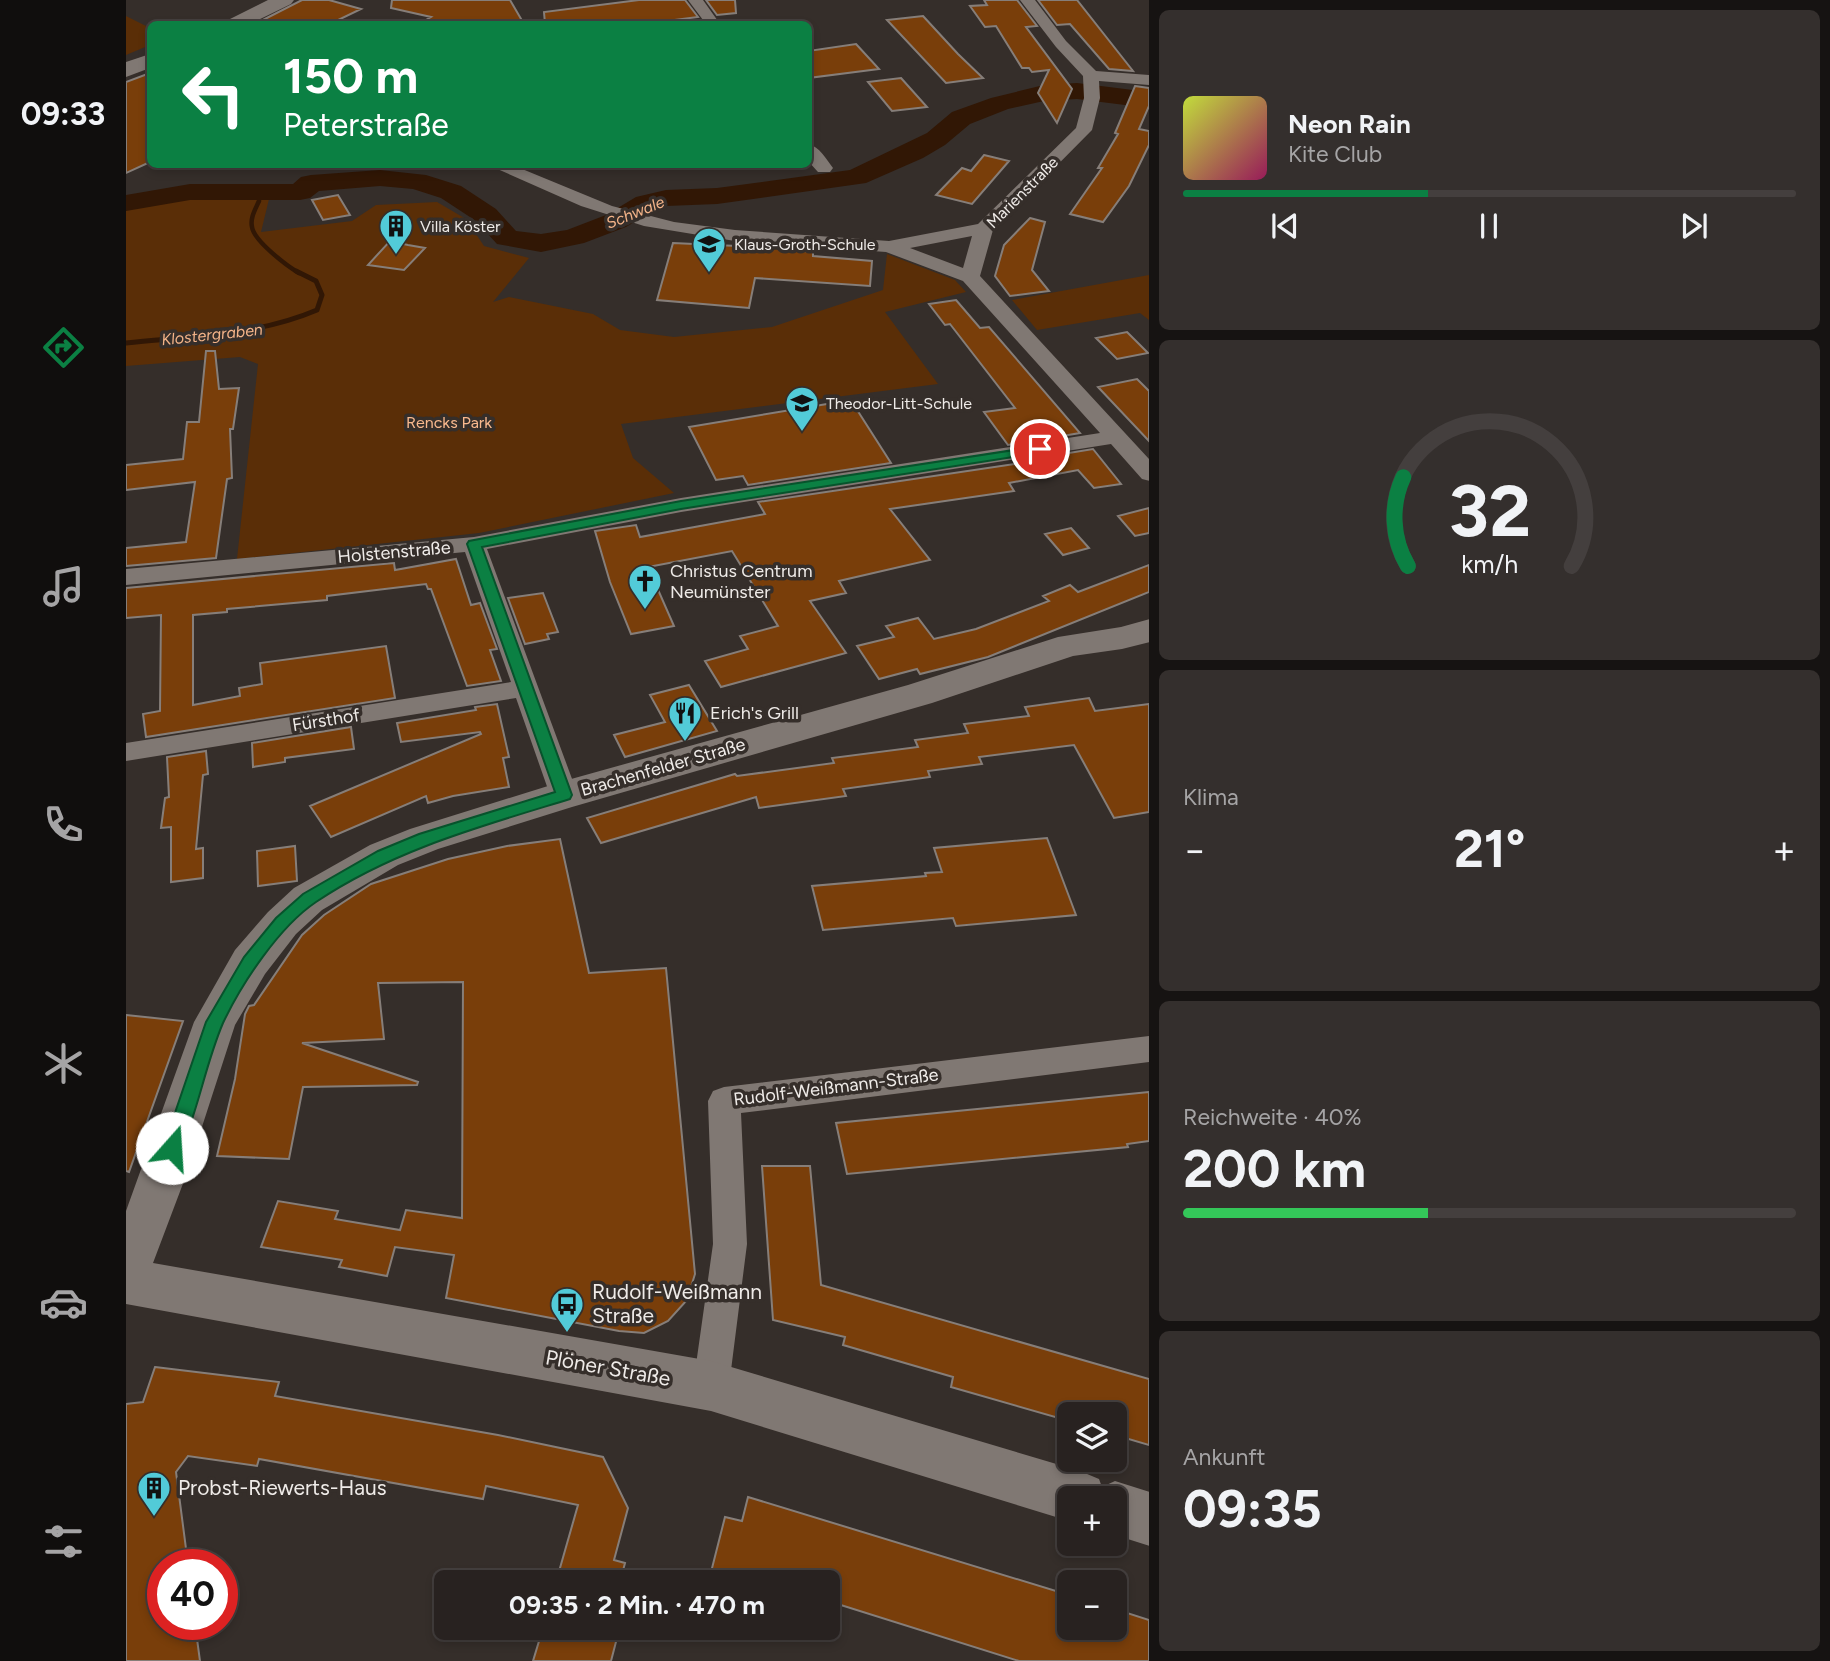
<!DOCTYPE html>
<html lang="de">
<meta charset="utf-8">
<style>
:root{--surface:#282220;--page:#342f2d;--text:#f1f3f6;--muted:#a5a4a5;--line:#443f3e;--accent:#0b8043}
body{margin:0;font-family:Figtree,sans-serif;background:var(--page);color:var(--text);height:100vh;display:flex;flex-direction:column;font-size:26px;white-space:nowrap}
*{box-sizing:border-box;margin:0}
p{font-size:23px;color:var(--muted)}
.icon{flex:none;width:38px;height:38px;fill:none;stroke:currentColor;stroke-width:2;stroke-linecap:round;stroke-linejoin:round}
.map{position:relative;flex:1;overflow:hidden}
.sheet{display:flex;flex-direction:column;gap:10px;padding:10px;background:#161312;width:681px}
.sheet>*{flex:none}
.top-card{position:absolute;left:21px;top:21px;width:665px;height:147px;border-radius:10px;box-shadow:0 4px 10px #0003,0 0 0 2px var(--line);background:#0b8043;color:#fff;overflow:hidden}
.tools{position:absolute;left:931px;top:1402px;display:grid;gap:14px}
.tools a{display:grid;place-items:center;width:70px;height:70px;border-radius:10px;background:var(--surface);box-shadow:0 4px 10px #0003,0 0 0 2px var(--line);font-size:35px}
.speed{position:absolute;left:21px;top:1549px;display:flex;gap:14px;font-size:35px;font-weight:700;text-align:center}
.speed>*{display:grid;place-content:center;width:91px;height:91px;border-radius:50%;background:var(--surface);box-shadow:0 4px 10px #0003,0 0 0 2px var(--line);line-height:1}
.speed .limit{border:10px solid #d22;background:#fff;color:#111}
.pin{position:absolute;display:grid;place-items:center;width:60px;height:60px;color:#fff;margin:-30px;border:4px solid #fff;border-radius:50%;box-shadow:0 2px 7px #0007}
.me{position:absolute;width:77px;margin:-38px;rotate:19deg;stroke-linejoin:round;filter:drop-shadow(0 0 5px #0008)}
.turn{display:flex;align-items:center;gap:24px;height:147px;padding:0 21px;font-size:32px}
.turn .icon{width:91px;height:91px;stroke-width:2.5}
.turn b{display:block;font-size:49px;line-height:60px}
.big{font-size:52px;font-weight:700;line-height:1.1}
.sheet .card{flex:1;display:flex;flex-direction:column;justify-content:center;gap:10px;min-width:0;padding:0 24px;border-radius:10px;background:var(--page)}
.sheet .dial{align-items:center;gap:0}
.dial svg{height:182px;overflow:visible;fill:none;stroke:var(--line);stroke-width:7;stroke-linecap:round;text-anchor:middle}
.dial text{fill:var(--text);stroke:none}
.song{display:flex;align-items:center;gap:21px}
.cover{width:84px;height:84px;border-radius:10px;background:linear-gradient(135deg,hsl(70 70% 55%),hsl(330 70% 35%))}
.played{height:7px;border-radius:4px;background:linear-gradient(90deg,var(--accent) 40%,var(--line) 40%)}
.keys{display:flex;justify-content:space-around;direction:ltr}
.heat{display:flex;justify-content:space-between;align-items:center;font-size:38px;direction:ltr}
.charge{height:10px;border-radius:5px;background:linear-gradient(90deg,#34c759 40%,var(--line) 0)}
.trip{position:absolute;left:308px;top:1570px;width:406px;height:70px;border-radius:10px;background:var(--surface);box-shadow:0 4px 10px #0003,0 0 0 2px var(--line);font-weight:700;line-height:70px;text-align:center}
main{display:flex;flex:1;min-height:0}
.tabs{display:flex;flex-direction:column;width:126px;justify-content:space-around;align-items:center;background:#100e0d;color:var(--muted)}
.tabs .icon{width:49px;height:49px}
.tabs .active{color:var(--accent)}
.tabs b{font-size:32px;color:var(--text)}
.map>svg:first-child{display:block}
.green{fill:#5a2e07}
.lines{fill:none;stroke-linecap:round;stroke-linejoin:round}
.stream-far1{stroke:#311705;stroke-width:4.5}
.stream{stroke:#311705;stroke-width:5}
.river{fill:#311705;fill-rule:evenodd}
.building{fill:#793e0a;stroke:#867e79;stroke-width:2}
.street{fill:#807873;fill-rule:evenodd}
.secondary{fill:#807873;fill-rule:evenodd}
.route{fill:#0b8043;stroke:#07532c;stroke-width:2}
.labels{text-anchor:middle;stroke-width:7;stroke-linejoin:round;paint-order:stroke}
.far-street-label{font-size:16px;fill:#efebe8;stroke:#352e2a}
.far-water-label{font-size:16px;font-style:italic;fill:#f4b489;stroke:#352e2a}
.far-poi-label{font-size:16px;fill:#efebe8;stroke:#352e2a;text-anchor:start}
.far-park-label{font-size:16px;fill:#f9b98e;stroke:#352e2a}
.street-label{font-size:18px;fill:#efebe8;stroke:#352e2a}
.poi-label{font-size:18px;fill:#efebe8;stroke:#352e2a;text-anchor:start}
.near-poi-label{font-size:21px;fill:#efebe8;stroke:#352e2a;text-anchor:start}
.near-street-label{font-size:21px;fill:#efebe8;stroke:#352e2a}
</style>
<main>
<nav class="tabs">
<b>09:33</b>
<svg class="icon active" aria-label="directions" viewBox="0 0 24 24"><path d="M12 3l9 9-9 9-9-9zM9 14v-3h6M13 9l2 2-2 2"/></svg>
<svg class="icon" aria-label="music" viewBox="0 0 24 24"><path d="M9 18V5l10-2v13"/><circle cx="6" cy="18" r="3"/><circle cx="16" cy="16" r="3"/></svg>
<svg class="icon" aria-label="phone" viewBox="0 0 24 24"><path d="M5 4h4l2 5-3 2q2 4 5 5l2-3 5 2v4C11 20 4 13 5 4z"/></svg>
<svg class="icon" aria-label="climate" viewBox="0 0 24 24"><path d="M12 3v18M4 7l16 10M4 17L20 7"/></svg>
<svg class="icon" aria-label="car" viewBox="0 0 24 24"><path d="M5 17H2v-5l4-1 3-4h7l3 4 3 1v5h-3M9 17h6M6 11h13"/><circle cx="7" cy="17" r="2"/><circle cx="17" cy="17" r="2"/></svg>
<svg class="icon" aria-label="filters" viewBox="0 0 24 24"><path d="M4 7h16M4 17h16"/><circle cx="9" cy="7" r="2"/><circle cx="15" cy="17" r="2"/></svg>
</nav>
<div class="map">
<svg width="1024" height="1661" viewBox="0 0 1024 1661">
<rect width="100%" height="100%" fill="#352e2a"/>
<path class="green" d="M0 16 24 28V45L0 55Z
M66 197 143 199 135 232 226 221 250 205 311 202 340 219 358 246 403 258 367 302 383 297 467 314 494 330 548 337 646 327 757 290 761 254 829 280 840 292 759 312 812 384 495 424 507 458 548 493 353 533 111 559 132 364 114 357 0 366V206Z
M1023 275V320L1014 313 911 330 886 300Z"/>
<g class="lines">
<path class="stream-far1" d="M133 201C129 210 124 218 126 227 128 241 161 266 173 273"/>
<path class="stream" d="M0 343C65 336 130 336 191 310L196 295 190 281 170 271"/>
<path class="river" d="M951 83 1024 92V108L951 99 918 101 882 109 844 124 819 145 797 158 740 183 591 204 540 206 530 209 500 227 458 243 415 252 371 244 350 221 315 198 287 189 254 186 193 191 184 198 174 200H64L0 211V195L64 184H167L175 177 185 175 254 170 300 175 335 186 370 209 390 231 415 234 441 230 480 215 510 197 540 190 591 188 724 170 801 133 826 112 865 98 918 85Z"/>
</g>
<path class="building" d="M176 0H203L235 9 204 24H129Z
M266 0H384L398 24H293L305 17 265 8Z
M513 0H559L572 17 517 24H419L418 12Z
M580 0H609L610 13 591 15Z
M858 0H891L911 26 900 27 946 89 931 123 912 93 923 70 906 72 903 68H896L870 26 859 27 844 6 861 5Z
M912 0H951L1007 71 983 69 944 24 931 25Z
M797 16 832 54 857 78 820 83 761 20Z
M730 44 753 69 682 78V51Z
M24 73V162L0 173V82Z
M775 78 801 107 766 111 742 82Z
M1009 86 1023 88V106L1013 129 1023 131V145L1003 186 977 222 944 214 976 168H972L992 134 989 133Z
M858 155 883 161 846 204 810 195 836 168 845 171Z
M212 195 224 215 197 220 186 200Z
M904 218 919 222 906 270 923 291 884 296 869 276 878 245Z
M264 241 282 245 299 248 278 270 242 265Z
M547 243 652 248 687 252V256L746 261 744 286 629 278 623 308 531 300Z
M830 300 854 328 863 327 954 433 882 445 858 412 889 408 824 324 819 325 803 304Z
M1001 332 1022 353 991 359 970 338Z
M80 351H89L93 389 113 388 107 429H104L106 478 101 479 90 558 0 566V548L60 542 69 482 0 490V465L57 459 61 422H73Z
M1011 379 1023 391V441L972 387Z
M713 402H726L765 463 622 485 617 476 590 480 563 427Z
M967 449 995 484 968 488 952 470 883 483 888 491 764 509 804 560 713 581 720 593 684 601 720 653 595 687 579 661 622 649 614 636 652 626 606 551 522 567 548 626 505 634 484 582 469 531 510 525 514 537 639 514 632 502 896 463 894 461Z
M1023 508V533L1009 536 992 516Z
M945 528 963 548 937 555 919 534Z
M330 559 345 605 354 603 371 649 364 650 375 681 341 686 305 589H302L300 584 201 596V600L101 609V612L67 615V705L114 696 113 688 136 684 134 663 260 646 269 698 20 737 17 714 34 711 35 615 0 618V588L268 563 269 570Z
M1023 565V592L862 657 794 674 791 669 753 679 731 646 768 637 760 626 792 618 808 639 850 629 923 601 917 596 944 585 952 592Z
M417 593 432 632 421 634 423 639 399 644 382 598Z
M563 685 591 731 499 757 488 735 539 722 524 695Z
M963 698 969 711 1023 704V812L988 818 948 745 853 757 856 764 802 771 804 777 717 789 720 796 633 808 630 797 475 843 461 818 609 774 611 776 708 763 706 758 792 747 789 740 842 733 838 724 903 716 899 707Z
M371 704 383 757 377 758 383 787 327 796 302 803 300 796 205 837 184 806 355 734 354 732 275 742 271 723 350 710 349 707Z
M225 727 228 749 159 758V762L127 767 126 743Z
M80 751 82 774 77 775 70 849 77 848V878L45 882V827L35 828 39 798 43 797 41 757Z
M921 838 950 915 830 926 827 918 697 930 686 886 800 876 799 873 816 872 808 848Z
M434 839 463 973 540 968 569 1274 561 1300 542 1321 518 1333 493 1331 320 1298 328 1255 269 1247 261 1276 213 1267 216 1260 135 1247 152 1201 212 1211 209 1219 274 1230 280 1210 336 1218 337 982 252 983 258 1039 176 1043 292 1082 291 1085 177 1087 163 1159 91 1156 109 1079 119 1014 123 1006 128 1005 176 935 198 915 245 884 322 859 381 846Z
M169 846 171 881 132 886 131 851Z
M0 1015 57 1021 3 1172 0 1171Z
M1023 1092V1141L1001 1144 1002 1147 721 1174 710 1123Z
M636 1166H684L695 1285 1023 1379V1445L989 1435V1414H943V1421L825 1387 827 1377 717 1345 719 1337 647 1320Z
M29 1367 153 1382 149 1396 372 1435 477 1457 502 1508 488 1560 499 1563 494 1582H430L452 1505 360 1486 357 1499 133 1459 131 1466 62 1456 50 1472 62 1564H37V1624H69L74 1661H0V1404L17 1402Z
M622 1497 943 1595V1628H989V1609L1023 1620V1661H893L702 1601V1582H641L606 1571 603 1582 584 1576 599 1517 616 1521Z
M417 1628H482L480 1635 491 1638 485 1661H407Z"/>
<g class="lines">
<path class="street" d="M562 0H577L594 24H580Z
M894 0H909L940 41 970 71 1024 75V85L973 81 974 98 966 130 867 230 854 276 1024 460V481L1016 479 985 444 555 512 361 549 452 795 448 802 438 805 428 802 424 795 390 698 0 761V743L385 682 339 552 0 585V569L348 537 555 498 974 433 837 281 760 252 609 241 518 226 455 206 360 164H384L486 206 548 222 609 230 763 241 852 224 950 128 958 98 957 76 930 47ZM846 236 837 268 784 248Z
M682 144C693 146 701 160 707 168L704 172H692L682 161Z
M1024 1036V1062L615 1113 621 1244 603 1386 598 1399 585 1404 572 1399 567 1386 587 1244 582 1101 587 1091 598 1087Z"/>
<path class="secondary" d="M142 0H168L165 4 124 24H99L102 20Z
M24 54V68L0 77V62Z
M1024 619V642L996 649 947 656 806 703 446 807 312 849 272 865 196 910 170 934 139 974 109 1025 61 1173 27 1263 585 1361 954 1471 973 1479 976 1487 989 1481 1024 1492V1546L989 1535V1498H943V1521L585 1411 0 1304V1211L68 1022 109 950 142 912 168 888 244 845 284 829 438 781 782 685 932 637 995 627Z"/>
</g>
<path class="route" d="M914 446 919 447V452L555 509 356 547 446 795 444 799C356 826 267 850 190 902 153 927 116 983 97 1023 79 1065 72 1112 53 1154L46 1156 40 1154 37 1148 80 1022 118 957 150 918 177 894 252 851 293 834 429 792 341 544 343 541 555 501Z"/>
<defs>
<symbol id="building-pin" viewBox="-11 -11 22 30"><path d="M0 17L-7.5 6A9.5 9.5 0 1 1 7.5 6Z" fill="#52cbd8" stroke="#352e2a"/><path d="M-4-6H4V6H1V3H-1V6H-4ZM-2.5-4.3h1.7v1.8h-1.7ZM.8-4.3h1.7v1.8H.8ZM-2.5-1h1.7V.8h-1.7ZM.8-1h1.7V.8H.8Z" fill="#111"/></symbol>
<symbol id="school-pin" viewBox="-11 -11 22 30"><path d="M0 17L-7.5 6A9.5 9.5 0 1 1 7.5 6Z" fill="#52cbd8" stroke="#352e2a"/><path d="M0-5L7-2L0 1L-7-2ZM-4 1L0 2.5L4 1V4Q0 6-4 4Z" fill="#111"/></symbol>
<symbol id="church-pin" viewBox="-11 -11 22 30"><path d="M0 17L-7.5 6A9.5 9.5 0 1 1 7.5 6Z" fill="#52cbd8" stroke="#352e2a"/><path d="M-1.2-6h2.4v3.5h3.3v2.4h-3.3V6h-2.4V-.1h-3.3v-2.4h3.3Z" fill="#111"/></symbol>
<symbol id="restaurant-pin" viewBox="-11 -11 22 30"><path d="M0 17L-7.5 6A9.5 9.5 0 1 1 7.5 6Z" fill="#52cbd8" stroke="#352e2a"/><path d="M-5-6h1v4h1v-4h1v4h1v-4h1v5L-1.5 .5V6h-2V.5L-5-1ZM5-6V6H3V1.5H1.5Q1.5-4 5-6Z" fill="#111"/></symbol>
<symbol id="bus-pin" viewBox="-11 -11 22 30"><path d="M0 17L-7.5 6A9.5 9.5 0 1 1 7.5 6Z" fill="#52cbd8" stroke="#352e2a"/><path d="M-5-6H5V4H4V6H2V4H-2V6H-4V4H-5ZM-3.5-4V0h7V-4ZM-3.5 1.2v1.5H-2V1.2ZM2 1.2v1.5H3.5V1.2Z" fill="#111"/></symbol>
</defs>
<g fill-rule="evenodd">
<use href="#building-pin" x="251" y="207" width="38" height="52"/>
<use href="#school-pin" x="564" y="225" width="38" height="52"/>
<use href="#school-pin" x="657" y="384" width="38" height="52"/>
<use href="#church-pin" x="500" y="562" width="38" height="52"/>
<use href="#restaurant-pin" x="540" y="694" width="38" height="52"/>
<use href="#bus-pin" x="422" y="1285" width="38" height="52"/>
<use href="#building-pin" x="9" y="1469" width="38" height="52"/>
</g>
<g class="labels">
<g class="far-street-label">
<text transform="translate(896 192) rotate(-45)" y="6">Marienstraße</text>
</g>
<g class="far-water-label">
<text transform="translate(509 212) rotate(-22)" y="6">Schwale</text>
<text transform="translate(86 334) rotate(-6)" y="6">Klostergraben</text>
</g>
<g class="far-poi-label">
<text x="294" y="232">Villa Köster</text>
<text x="608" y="250">Klaus-Groth-Schule</text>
<text x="700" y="409">Theodor-Litt-Schule</text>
</g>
<g class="far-park-label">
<text x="323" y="428">Rencks Park</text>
</g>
<g class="street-label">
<text transform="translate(268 552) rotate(-5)" y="6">Holstenstraße</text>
<text transform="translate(200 720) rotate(-9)" y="6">Fürsthof</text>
<text transform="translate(537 767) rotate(-16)" y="6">Brachenfelder Straße</text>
<text transform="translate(710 1087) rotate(-7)" y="6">Rudolf-Weißmann-Straße</text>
</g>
<g class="poi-label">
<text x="544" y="577">Christus Centrum<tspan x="544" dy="21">Neumünster</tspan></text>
<text x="584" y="719">Erich's Grill</text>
</g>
<g class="near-poi-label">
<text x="466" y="1299">Rudolf-Weißmann<tspan x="466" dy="24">Straße</tspan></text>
<text x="52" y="1495">Probst-Riewerts-Haus</text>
</g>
<g class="near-street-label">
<text transform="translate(482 1368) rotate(10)" y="7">Plöner Straße</text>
</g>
</g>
</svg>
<div class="tools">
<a><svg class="icon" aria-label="layers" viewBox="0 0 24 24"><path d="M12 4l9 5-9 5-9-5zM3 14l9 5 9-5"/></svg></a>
<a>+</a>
<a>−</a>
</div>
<div class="speed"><div class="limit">40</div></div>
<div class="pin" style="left:914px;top:449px;background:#d93025"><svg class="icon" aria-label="arrive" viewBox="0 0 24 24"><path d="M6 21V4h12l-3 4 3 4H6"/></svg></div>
<svg class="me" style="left:46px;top:1148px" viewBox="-20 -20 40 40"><circle r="19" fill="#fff"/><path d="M0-13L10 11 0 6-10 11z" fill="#0b8043"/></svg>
<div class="trip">09:35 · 2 Min. · 470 m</div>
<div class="top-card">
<div class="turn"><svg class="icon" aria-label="left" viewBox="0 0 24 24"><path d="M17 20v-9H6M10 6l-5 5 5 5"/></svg><div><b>150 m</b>Peterstraße</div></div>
</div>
</div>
<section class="sheet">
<div class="card">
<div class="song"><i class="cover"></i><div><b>Neon Rain</b><p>Kite Club</p></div></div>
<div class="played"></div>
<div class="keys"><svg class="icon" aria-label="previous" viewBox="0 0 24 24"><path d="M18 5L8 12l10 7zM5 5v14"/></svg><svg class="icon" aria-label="pause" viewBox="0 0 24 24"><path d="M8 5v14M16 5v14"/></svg><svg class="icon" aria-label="next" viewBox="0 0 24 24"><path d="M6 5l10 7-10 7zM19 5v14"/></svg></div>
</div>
<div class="card dial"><svg viewBox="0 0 100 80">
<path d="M14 69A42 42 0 1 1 86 69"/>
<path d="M14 69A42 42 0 0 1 12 30" stroke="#0b8043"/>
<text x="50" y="56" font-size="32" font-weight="700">32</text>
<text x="50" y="72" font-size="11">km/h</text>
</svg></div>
<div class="card"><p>Klima</p>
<div class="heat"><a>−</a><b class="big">21°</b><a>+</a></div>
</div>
<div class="card"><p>Reichweite · 40%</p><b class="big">200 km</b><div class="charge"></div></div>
<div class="card"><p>Ankunft</p><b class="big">09:35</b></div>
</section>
</main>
